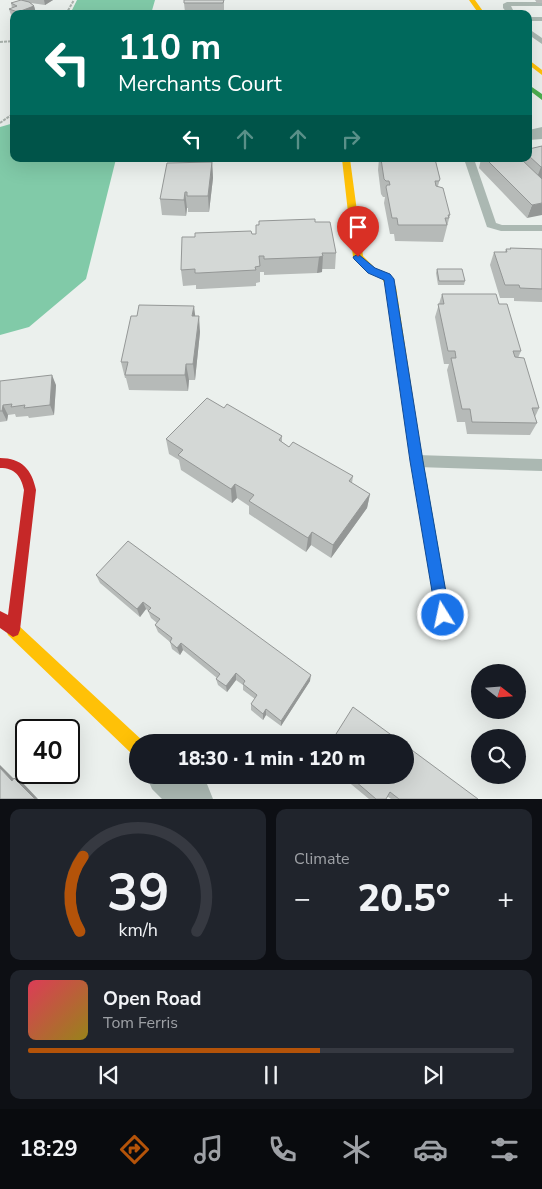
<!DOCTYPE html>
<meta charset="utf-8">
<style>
:root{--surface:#171b24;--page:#20242c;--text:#f1f3f6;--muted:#9ea1a6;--line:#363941;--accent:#b45309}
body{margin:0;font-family:"Nunito Sans",sans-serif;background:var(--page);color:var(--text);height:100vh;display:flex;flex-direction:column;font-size:19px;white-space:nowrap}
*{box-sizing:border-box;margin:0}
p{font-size:16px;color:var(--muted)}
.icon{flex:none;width:28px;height:28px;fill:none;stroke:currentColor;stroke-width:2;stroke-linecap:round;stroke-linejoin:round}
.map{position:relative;height:799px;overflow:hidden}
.details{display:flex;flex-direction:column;gap:10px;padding:10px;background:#0d0f14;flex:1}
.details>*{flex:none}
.guide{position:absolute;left:10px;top:10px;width:522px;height:152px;border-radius:10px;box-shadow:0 5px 20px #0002;background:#00695c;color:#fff;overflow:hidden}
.needle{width:32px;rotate:107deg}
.tools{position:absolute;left:471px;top:664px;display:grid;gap:10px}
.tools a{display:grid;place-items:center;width:55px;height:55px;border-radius:50%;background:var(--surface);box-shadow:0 5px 20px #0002;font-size:25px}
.speed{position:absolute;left:15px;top:719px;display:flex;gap:10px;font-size:25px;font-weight:700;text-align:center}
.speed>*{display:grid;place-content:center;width:65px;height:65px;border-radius:50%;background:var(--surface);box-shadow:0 5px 20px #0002;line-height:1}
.speed .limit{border:2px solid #111;border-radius:8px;background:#fff;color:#111}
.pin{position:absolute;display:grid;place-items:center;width:42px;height:42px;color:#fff;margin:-51px -21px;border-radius:50% 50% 50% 0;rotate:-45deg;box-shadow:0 0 5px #0007}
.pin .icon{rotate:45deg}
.me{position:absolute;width:55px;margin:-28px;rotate:350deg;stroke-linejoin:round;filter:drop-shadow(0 0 4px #0008)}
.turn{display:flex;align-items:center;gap:18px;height:105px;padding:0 25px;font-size:22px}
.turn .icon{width:65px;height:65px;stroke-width:2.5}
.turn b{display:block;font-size:35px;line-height:42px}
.lanes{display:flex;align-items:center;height:48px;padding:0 25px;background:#0003;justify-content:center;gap:25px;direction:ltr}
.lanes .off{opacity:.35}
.big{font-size:38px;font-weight:800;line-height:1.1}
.details .tile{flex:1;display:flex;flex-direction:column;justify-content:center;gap:8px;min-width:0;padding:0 18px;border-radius:10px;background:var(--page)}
.details .dial{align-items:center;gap:0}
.dial svg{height:130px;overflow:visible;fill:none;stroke:var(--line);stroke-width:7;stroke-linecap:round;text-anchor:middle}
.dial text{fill:var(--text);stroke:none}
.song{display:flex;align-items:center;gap:15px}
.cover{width:60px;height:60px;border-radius:8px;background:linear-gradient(135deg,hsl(350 70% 55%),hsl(50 70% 35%))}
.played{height:5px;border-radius:2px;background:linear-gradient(90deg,var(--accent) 60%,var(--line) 60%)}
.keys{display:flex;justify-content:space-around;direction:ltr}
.heat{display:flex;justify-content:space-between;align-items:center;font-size:28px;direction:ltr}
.details .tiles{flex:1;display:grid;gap:10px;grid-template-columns:1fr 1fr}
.tile:last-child{grid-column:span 2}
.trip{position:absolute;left:129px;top:734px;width:285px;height:50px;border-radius:25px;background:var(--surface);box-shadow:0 5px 20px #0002;font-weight:800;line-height:50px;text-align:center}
.menu{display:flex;height:80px;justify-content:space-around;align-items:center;background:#090b0e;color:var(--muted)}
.menu .icon{width:35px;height:35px}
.menu .active{color:var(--accent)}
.menu b{font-size:22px;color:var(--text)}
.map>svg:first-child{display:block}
.water{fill:#81caa8}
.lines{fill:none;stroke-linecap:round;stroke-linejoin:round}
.path{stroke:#a9b2ad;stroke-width:2;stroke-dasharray:3 1;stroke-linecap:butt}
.lane{fill:#abb8b2;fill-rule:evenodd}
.street{fill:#abb8b2;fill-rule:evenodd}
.fast{fill:#4caf50;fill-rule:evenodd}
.slow{fill:#ffc107;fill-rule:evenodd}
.jam{fill:#c62828;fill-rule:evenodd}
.wall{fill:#b6bab8}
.shaded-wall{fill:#949796}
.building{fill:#d4d8d6;stroke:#949796}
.route{fill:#1a73e8;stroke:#114b97}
</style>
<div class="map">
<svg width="542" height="799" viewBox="0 0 542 799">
<rect width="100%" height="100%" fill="#ebf0ed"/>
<path class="water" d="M77 0H155L151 14H70Z
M14 123V159H116L86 279 29 327 0 335V127Z"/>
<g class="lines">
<path class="path" d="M66 14 74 0
M0 42 14 41
M0 123 14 113"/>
<path class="lane" d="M507 2H542V6H511L515 14H508L503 8V4Z
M529 17H542V21H529Z
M529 29 542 38V44L529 35Z
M464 159H474L496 223 502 225H542V231H501L487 227Z
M417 455 542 459V471L417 467 412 465 410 461 412 457Z"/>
<path class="street" d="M542 127V139L529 140V130Z
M146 775H196L207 784 213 799H162L152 789Z"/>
<path class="fast" d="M529 85 542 94V100L529 90Z
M414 438 418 440 420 443 450 615 448 620 443 622 438 620 436 615 408 443 410 440Z"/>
<path class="slow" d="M469 0H475L485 14H479Z
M456 10 458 11V13L332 14 335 12Z
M529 60 542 70V75L529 65Z
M342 159H350L363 256 375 268 389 274 396 287 420 443 418 446 414 448 410 446 408 443 386 287 382 278 369 272 353 257Z
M13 623 18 625 144 742H138V756L132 754 8 635 6 630 8 625Z"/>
<path class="jam" d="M0 458C22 458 32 470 36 490L20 630 18 635 13 637 0 628V611L8 615 24 490C21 476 15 468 0 468Z"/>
</g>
<path class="wall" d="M23 0H53L45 5 31 3 34 6 36 13 33 14H14V16L11 15 9 9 12 8 11 3Z
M184 0H224V12H185L184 3Z
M535 0H542V3H537Z
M542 146V179L527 218 479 168 481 159H529V149Z
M379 159H435L440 179 438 186 450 215 443 242 395 241 394 234H390L384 203 385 197H383L381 194 378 170Z
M212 162 213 178 209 212H188V208H187L186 216 162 215 160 199Z
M315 222 336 253 335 269H322V272L317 273 264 275V272H260V282L256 283V286L201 289H196V285L183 286 181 270 252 234H256V225Z
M510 248 542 249V302L514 301V298H500L490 265 494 252H505L506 249H510Z
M437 269 465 281 464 285H438L436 273Z
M442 294 499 304 521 351 518 358 539 408 535 417 537 423 530 435 467 434 465 422H457L447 370 449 364H444L435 317Z
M195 316 200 332 195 380H189L188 391 129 390 126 378H125L121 362Z
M0 381 56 385 54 415 29 418 28 416 16 417 15 414 8 415 7 421 0 422Z
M224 408 282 436V442L289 447 353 476 352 483 370 494 367 508 331 558 311 545 306 552 249 514V506L237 498 232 503 181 470 179 460 169 454 166 439Z
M96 575 310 681 281 726 266 715 263 720 251 710V704L255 699 243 690V685L236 680 227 692 218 685 216 679 217 678 183 650 180 655 172 649 170 642 158 632 155 625 157 623 151 618 148 611 146 609 140 617 100 583Z
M340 775H405L478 799H391L387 796 386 799H369Z"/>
<path class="shaded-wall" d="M44 0H53L45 5Z
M34 6 36 13 33 14H18V12Z
M212 162 213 178 209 212 208 196Z
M541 167H542V179L536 180Z
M185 192 187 208 186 216 184 200Z
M542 203V215L527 218 532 205Z
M323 256 322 272 317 273 319 257Z
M194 306 196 322 192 316Z
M199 316 200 332 195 380 193 364Z
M186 364 189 380 188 391 185 375Z
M52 375 56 385 54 415 50 405Z
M3 405 8 415 7 421 2 411Z
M235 484 237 498 232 503 231 489Z
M370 494 367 508 331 558 333 545Z
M312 532 311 545 306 552 308 538Z
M143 602 146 609 140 617 137 609Z
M181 643 183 650 180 655 177 648Z
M236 673V680L227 692 226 686Z
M311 675 310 681 281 726V721Z
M266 709V715L263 720V714Z
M0 765 20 785 12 781 0 768Z
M14 778 22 782 38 799H35Z"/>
<path class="building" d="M21 0 29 2 34 6 18 12 9 9 17 6 11 3Z
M184 0H224L223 3H184Z
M542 146V167H541L529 156V149Z
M381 159H435L440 179 439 181H435L436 186 443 188 450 215H448L449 218H445L447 225H398L397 218H392L386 187 387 185H390L389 181H386L384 179Z
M486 159H521L542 179V203L532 205Z
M212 162 208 196H187V192H185L184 200 160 199 167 163Z
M315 219V222H330L336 253H322L323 256 319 257 264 259V256H259L260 266 255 267 256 270 199 273H195V269L181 270 182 237H195V233L251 231 252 234H256V225H259V221Z
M510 248 542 249V289L520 288 519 285H505L494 252H507L506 249H511Z
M437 269H462L465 281H439Z
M442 294H496L499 304H507L521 351H513L515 357 524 358 539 408H532L537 423 472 422 470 409H462L451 358H456L455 351H448L438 304H444Z
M139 305 194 306 192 316H199L193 364H186L185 375H125L128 362H121L131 316H137Z
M52 375 50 405 24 408 25 405 11 407 12 404 3 405 2 411H0V381Z
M207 398 224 408 227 404 282 436 279 440 289 447 293 442 353 476 349 481 370 494 333 545 312 532 308 538 249 501 254 495 235 484 231 489 178 455 183 450 166 439Z
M128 541 311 675 281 721 266 709 263 714 251 704 257 695 243 684 245 681 236 673 226 686 216 679 220 674 181 643 177 648 170 642 172 638 155 625 160 619 148 611 151 608 143 602 137 609 96 575Z
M353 707 401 742H331Z
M405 745 478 799H399L390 792 386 799H376L348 775H405Z
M0 768 12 781 14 778 35 799H0Z"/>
<path class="route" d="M358 254 375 268 390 274 394 279 423 461 450 615 448 620 443 622 438 620 436 615 410 461 384 280 368 273 354 259 353 257Z"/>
</svg>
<div class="tools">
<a><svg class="needle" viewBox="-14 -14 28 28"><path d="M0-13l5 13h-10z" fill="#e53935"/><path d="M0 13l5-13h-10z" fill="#9ea1a6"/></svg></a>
<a><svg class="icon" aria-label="search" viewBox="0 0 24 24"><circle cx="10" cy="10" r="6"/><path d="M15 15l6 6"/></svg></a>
</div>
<div class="speed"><div class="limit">40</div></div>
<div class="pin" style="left:358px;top:257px;background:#d93025"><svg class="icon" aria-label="arrive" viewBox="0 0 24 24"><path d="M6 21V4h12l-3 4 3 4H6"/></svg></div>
<svg class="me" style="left:443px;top:615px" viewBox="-20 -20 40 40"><circle r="17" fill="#1a73e8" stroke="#fff" stroke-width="3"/><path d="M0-11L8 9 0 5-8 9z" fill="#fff"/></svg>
<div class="trip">18:30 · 1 min · 120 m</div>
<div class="guide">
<div class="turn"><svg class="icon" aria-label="left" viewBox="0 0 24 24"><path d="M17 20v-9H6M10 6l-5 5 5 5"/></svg><div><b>110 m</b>Merchants Court</div></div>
<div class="lanes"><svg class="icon" aria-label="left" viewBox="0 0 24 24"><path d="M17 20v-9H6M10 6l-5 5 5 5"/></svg><svg class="icon off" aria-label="ahead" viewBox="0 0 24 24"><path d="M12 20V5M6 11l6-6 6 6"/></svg><svg class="icon off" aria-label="ahead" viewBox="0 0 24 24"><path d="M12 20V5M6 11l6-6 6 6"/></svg><svg class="icon off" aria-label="right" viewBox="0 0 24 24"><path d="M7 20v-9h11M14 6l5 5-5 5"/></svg></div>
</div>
</div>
<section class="details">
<div class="tiles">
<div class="tile dial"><svg viewBox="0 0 100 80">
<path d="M14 69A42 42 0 1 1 86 69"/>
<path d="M14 69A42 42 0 0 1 16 23" stroke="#b45309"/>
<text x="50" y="56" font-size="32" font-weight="700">39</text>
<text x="50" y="72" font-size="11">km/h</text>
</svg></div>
<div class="tile"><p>Climate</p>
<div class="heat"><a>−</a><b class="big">20.5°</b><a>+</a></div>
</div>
<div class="tile">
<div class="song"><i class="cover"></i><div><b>Open Road</b><p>Tom Ferris</p></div></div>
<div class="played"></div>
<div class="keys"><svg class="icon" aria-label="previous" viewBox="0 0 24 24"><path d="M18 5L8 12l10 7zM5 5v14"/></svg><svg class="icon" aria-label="pause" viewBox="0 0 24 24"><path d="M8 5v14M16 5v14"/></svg><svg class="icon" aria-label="next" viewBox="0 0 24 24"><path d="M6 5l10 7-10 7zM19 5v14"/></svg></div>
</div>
</div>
</section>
<nav class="menu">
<b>18:29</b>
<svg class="icon active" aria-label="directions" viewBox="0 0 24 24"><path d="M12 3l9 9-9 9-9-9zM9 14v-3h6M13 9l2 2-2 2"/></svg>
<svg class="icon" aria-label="music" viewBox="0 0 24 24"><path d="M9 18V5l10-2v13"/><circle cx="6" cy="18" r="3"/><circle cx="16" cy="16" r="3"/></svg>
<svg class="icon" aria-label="phone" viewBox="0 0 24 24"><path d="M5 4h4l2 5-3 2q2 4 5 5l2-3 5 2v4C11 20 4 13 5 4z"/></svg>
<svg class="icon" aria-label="climate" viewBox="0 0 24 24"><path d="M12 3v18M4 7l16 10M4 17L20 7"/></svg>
<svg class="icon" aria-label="car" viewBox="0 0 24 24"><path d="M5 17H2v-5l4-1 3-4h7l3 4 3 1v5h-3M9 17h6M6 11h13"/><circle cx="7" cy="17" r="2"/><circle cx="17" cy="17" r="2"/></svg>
<svg class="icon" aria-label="filters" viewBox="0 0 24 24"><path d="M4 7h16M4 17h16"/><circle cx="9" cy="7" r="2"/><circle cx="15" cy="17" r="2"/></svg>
</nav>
